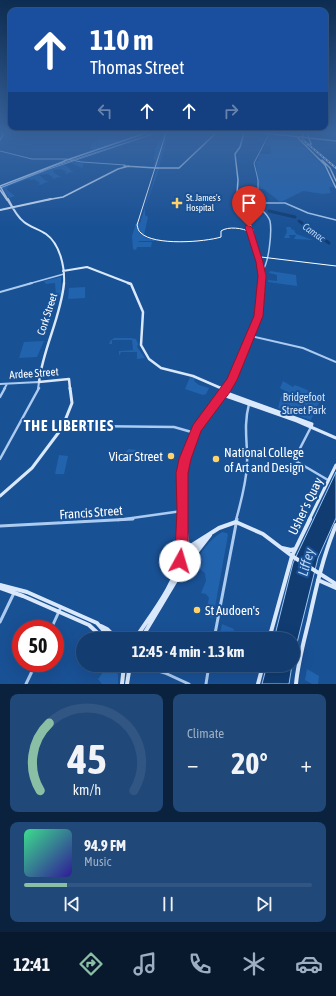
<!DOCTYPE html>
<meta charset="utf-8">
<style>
:root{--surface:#133d70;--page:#204878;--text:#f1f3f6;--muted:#9daec3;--line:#325683;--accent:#8abfa5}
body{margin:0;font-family:"Asap Condensed",sans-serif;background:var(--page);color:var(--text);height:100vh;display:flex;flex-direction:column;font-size:15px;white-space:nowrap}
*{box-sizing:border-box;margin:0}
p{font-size:13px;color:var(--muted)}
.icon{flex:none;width:22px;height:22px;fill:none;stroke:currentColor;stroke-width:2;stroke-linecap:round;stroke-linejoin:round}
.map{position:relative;height:684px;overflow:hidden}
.side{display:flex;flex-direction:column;gap:10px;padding:10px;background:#0a223e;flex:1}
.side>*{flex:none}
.top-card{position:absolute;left:8px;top:8px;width:320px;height:122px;border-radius:8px;box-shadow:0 4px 16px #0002,0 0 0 1px var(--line);background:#1a4fa0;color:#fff;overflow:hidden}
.speed{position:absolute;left:12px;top:620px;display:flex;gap:8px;font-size:20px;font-weight:700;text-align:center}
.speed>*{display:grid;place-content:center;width:52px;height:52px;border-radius:50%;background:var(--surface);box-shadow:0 4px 16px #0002,0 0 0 1px var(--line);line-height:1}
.speed .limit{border:6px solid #d22;background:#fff;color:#111}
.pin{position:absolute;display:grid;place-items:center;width:34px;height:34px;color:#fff;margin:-41px -17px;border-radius:50% 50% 50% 0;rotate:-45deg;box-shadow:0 0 4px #0007}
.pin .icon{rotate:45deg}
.me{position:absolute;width:44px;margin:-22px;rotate:6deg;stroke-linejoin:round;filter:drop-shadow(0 0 3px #0008)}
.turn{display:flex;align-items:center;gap:14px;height:84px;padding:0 16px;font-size:18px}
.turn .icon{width:52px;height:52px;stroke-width:2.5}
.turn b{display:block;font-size:28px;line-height:34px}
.lanes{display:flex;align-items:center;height:38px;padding:0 16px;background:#0003;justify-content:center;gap:20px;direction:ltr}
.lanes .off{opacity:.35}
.big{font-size:30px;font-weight:700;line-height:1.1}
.side .tile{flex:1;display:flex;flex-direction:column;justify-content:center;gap:6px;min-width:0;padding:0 14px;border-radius:8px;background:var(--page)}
.side .dial{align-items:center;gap:0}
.dial svg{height:104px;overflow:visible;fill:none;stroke:var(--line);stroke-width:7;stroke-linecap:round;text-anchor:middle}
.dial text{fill:var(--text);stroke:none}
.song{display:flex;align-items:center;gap:12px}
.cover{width:48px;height:48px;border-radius:6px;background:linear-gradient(135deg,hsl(150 70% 55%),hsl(250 70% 35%))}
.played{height:4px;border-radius:2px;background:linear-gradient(90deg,var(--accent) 15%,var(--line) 15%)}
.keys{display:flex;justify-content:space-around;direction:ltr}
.heat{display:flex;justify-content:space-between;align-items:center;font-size:22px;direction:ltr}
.side .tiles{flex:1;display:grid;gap:10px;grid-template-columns:1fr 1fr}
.tile:last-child{grid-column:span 2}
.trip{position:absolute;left:76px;top:632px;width:224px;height:40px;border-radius:20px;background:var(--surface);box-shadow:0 4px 16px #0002,0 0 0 1px var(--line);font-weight:700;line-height:40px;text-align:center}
.dock{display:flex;height:64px;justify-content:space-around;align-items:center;background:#08182d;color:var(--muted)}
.dock .icon{width:28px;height:28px}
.dock .current{color:var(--accent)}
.dock b{font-size:18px;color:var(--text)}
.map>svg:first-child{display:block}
.green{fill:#2263ae}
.water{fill:#103c72;stroke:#9dc6f2}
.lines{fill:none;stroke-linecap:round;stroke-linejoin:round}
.river{stroke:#103c72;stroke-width:3}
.tertiary-far4{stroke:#abcbf0;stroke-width:1}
.tertiary-far3{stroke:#abcbf0;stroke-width:1.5}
.tertiary-far2{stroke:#abcbf0;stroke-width:2}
.tertiary-far1{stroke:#abcbf0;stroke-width:2.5}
.tertiary{stroke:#abcbf0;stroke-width:3}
.secondary-far4{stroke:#d9e8fb;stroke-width:1.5}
.secondary-far3{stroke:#d9e8fb;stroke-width:2}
.secondary-far2{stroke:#d9e8fb;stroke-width:2.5}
.secondary-far1{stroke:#d9e8fb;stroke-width:3}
.secondary{stroke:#d9e8fb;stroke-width:4}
.tram{stroke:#fff;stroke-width:1}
.rail-casing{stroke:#fff;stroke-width:2}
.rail{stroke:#195195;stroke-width:1;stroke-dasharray:2;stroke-linecap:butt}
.secondary-bridge{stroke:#d9e8fb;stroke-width:1.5}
.route{fill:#e11d48;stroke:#92132f}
.poi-dot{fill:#ffd26a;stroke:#195195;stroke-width:1.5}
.labels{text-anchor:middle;stroke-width:4;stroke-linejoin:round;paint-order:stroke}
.far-poi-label{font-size:9px;fill:#fff;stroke:#195195;text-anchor:start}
.far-water-label{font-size:10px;font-style:italic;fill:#b7d5f7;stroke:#195195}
.street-label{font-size:11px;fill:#fff;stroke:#195195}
.park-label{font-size:11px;fill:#d2e5fb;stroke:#195195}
.near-poi-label{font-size:13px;fill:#fff;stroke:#195195;text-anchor:start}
.near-street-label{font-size:13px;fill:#fff;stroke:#195195}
.near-water-label{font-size:14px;font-style:italic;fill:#b7d5f7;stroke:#195195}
.district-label{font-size:15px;font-weight:bold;letter-spacing:1px;fill:#fff;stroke:#195195}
</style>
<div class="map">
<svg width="336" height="684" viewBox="0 0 336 684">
<rect width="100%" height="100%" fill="#195195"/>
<path class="green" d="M165 133H169L159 167H153L155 160 153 159 158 141H161L163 135Z
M271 135 298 138 303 146 324 166 334 187H329L331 193 323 194 303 191 283 201 280 202 264 189H258L256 161H259V154H271V146L265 145Z
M111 139 121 141 93 150 90 148C92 139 103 139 111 139Z
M72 161 84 163 82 168 71 163 65 165 72 171H75L66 174 65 173 67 172 61 169 53 170 54 171 53 172 59 176H62L53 179 52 178H54L48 174 39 175 46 181H49L40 185 38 184 40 183 34 179 31 180 28 179 9 186 6 189 15 196 9 198 2 187Z
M157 169H159L145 208V215L148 217 144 235 146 238 159 241H139L138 242 137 245 138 242H152L151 247H137L136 250 133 249 132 236 136 223H140Z
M286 227H291V229L294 230 296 234 313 240 294 239 296 235H289L290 238H284L287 232Z
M270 271 296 275 297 286 268 282V280L277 281V275L269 273Z
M61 277V295H56L55 283 46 284 44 281Z
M85 287V298L68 299 69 288Z
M131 338 136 339 138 344 137 347 145 358 137 359V352H121L119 356V351L137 350H133L132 340H112V344H109L110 341 114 338Z
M44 341 37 357 19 358 24 342Z
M190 377 195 378 194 381 199 385 209 388 206 394 203 395 185 389Z
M283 381 293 387 295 385 322 396 311 420 278 408 281 396 285 397 287 392 280 388Z
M129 449 144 451V461L125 459 126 451Z
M59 455 68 456 64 474H55Z
M222 532 227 533 228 535 213 618 205 615 209 598 206 594 201 593 206 581 205 573 194 565C201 552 209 540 222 532Z
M222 624 234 629 232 639 224 637 222 639H219Z
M108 665H115L117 668 115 671 118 674V684H102L98 679Z
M307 669 319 676 318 684H312L305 680Z"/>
<path class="water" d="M156 133 49 169 0 188 54 166Z
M336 472V518L318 558 293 659V639H274L293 563Z
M267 665H292L289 684H262Z"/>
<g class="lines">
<path class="river" d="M269 211 295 217
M299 221 329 243"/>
<path class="tertiary-far4" d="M0 151 32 159H66L82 162 125 165
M261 200 258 195V180L254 163 269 134"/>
<path class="tertiary-far3" d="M260 199 262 203
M262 203H285L308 213 336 220
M262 203 260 208C264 212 268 215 270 221 272 231 269 264 262 271
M28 284 64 274"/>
<path class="tertiary-far2" d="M0 292 32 283
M251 336 303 348 336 362
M0 384 39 382 38 389
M4 389 7 384"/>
<path class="tertiary-far1" d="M0 397 5 388
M65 422 87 426 174 427 195 433
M311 427 294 460 328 480
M0 459 39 388
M118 520 182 511
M236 520C241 502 246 484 247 465 248 443 243 427 249 404"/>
<path class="tertiary" d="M0 526 133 519
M0 622 14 593
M51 629 61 607
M214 639 237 519
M141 665 146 667
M149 668 165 673 189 684
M26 684 36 663
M206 684 209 665"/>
<path class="secondary-far4" d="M264 133 336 141
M307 133 311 144
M298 138 325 165 336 188
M302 138 304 133
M0 140 4 133
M322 160 330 168 336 181
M64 161 146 133
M124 166 156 168
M158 168H179L216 133
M0 186 8 200
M0 186 65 161
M0 190 7 200
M46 200 63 197 118 169 129 166
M239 200 237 194 238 180 235 154 240 147 244 133"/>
<path class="secondary-far3" d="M7 199 16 213
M8 199C12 207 17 217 24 222 30 227 39 229 46 234 60 244 65 267 64 284
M238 199 241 209 252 229 261 267 265 274 264 284
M0 210 51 199
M249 226 259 262
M261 267 262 284
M63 271 87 267 131 284"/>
<path class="secondary-far2" d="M64 283C61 317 43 348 39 382L69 379 70 389
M128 283 131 284 143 312 141 345 149 359 161 368 193 376 223 389
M260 309 262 283
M227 389 255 328 262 307 264 283"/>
<path class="secondary-far1" d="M221 388 226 390
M224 392 312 424 311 427
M223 395 297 421 336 438
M0 496 32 468 62 428 72 403 70 388
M183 511 185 520
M181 520 182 473 185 459 197 429 227 388
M309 520 336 465"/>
<path class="secondary" d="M282 548 291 550 295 549
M181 552 219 528 236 522 263 534 292 556 336 584
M181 552H189L203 542
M185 567 210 535
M318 580 336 588
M0 585 27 592 97 623 111 639
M0 588 23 596 89 625 104 639
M101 626 107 629 117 639
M135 639C152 613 176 584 181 553 183 542 181 530 181 519
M141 639 184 567 187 547 185 519
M269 639 292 556 310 519
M122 684 124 665
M127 684 130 665
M258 684 263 665
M296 684C298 662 304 641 309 620 316 588 323 556 336 525"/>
<path class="tram" d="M166 133 137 225C138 228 138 231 141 233 154 246 205 242 221 237V231C228 226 243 228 250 232L257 254 261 257 336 266"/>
<defs>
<path id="rail" d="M303 140 336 168"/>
</defs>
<use href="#rail" class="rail-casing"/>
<use href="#rail" class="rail"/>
<path class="secondary-bridge" d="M307 145 311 144
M156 168H158"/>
</g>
<linearGradient id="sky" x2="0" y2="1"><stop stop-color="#0e2d52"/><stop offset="0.58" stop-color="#3865a0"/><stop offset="1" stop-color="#3865a0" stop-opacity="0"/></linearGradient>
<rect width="336" height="229" fill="url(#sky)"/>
<path class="route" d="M246 225 252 227 263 262 266 276 263 316 237 380 230 392 201 431 191 459 188 473V552L184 566 180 568 175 566 173 561 175 552 177 510 176 473 179 459 193 425 227 379 254 316 258 276 256 262 245 227Z"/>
<g class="poi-dot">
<path d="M175 197h4v4h4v4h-4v4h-4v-4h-4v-4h4z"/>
<circle cx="171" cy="456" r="4"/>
<circle cx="216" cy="459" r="4"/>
<circle cx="197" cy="610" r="4"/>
</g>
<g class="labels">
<g class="far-poi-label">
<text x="186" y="201">St. James's<tspan x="186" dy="10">Hospital</tspan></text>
</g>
<g class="far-water-label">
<text transform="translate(314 232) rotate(36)" y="4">Camac</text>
</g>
<g class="street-label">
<text transform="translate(47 314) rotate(-72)" y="4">Cork Street</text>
<text transform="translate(34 373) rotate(-4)" y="4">Ardee Street</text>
</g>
<g class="park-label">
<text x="304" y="401">Bridgefoot<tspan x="304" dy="13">Street Park</tspan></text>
</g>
<g class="near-poi-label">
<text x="224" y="457">National College<tspan x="224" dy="15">of Art and Design</tspan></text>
<text x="163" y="461" text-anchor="end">Vicar Street</text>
<text x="205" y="615">St Audoen's</text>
</g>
<g class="near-street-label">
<text transform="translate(305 506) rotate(-64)" y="5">Usher's Quay</text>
<text transform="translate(91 512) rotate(-4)" y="5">Francis Street</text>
</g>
<g class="near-water-label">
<text transform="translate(306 562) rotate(-74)" y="5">Liffey</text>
</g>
<g class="district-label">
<text x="69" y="431">THE LIBERTIES</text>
</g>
</g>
</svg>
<div class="speed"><div class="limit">50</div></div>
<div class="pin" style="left:249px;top:227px;background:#d93025"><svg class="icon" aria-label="arrive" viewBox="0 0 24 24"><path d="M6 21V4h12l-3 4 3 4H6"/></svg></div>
<svg class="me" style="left:180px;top:561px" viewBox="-20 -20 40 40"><circle r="19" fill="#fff"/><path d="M0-13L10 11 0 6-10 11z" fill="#e11d48"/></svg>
<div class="trip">12:45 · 4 min · 1.3 km</div>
<div class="top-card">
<div class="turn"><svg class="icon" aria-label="ahead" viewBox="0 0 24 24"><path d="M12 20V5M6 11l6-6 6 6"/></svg><div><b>110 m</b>Thomas Street</div></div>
<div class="lanes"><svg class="icon off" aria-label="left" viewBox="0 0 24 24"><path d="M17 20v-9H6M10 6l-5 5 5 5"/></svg><svg class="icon" aria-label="ahead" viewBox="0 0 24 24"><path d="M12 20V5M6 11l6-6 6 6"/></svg><svg class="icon" aria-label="ahead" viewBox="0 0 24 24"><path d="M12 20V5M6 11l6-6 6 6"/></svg><svg class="icon off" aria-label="right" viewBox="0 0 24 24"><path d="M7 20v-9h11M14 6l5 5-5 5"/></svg></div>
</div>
</div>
<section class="side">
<div class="tiles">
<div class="tile dial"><svg viewBox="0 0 100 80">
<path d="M14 69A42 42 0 1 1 86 69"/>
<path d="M14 69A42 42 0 0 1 21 17" stroke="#8abfa5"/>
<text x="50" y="56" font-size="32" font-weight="700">45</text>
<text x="50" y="72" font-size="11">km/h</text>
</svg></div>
<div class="tile"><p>Climate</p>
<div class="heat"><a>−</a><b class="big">20°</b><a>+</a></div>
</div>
<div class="tile">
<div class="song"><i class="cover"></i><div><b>94.9 FM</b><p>Music</p></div></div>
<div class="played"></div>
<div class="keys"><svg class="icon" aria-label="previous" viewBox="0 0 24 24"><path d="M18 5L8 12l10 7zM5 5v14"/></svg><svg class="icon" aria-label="pause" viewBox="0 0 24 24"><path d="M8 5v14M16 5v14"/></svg><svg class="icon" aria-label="next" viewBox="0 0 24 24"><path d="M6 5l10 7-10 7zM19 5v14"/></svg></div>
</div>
</div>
</section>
<nav class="dock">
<b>12:41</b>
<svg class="icon current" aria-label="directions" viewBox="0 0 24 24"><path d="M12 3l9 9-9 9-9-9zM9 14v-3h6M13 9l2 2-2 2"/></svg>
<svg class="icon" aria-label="music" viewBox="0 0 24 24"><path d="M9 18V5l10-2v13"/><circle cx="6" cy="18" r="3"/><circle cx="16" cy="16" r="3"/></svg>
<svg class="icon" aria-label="phone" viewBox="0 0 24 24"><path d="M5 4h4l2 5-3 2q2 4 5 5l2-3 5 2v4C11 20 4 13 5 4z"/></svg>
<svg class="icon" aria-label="climate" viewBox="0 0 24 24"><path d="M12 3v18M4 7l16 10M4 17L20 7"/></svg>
<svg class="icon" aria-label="car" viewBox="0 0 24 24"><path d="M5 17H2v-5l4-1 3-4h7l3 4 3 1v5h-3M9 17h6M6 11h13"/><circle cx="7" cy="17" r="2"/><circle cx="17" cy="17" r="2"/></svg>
</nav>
